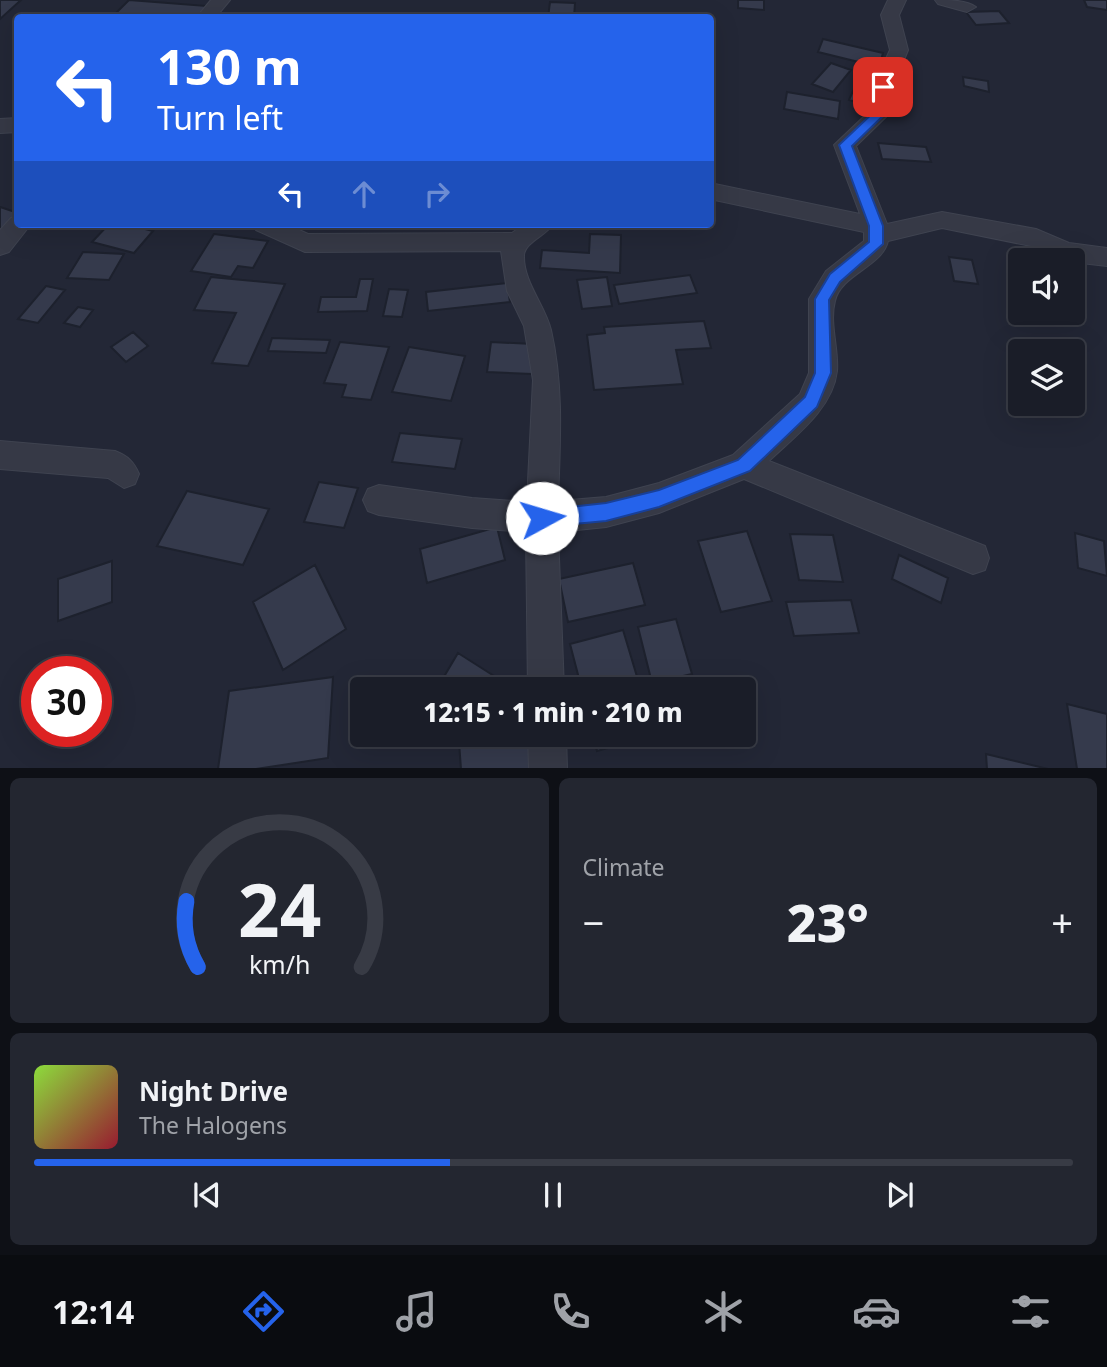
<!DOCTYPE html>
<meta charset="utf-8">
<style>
:root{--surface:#1a1d28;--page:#232630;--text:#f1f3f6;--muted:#9fa2a8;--line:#383b45;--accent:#2563eb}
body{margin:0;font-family:"Noto Sans",sans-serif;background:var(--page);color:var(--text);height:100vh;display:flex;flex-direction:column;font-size:26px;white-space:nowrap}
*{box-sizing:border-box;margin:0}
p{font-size:23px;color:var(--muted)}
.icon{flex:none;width:38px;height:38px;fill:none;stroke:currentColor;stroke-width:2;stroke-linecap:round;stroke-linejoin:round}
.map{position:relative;height:768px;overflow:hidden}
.side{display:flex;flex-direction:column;gap:10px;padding:10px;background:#0e1016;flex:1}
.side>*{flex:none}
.banner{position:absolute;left:14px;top:14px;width:700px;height:214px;border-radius:7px;box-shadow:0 7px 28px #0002,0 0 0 2px var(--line);background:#2563eb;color:#fff;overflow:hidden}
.controls{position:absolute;left:1008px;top:248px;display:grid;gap:14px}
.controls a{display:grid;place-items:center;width:77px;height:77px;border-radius:7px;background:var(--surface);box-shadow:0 7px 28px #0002,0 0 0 2px var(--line);font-size:35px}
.speed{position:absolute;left:21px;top:656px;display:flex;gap:14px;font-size:35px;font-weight:700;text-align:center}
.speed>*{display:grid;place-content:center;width:91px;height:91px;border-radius:50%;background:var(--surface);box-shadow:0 7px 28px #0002,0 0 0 2px var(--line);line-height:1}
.speed .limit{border:10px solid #d22;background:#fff;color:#111}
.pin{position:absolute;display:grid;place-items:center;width:60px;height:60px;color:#fff;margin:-30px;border-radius:14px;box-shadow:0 4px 10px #0006}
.me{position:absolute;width:77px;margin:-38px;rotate:84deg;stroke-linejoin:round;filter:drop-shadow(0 0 5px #0008)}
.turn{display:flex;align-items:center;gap:24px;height:147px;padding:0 28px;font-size:32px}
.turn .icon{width:91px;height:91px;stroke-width:2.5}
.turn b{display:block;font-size:49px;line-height:60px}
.lanes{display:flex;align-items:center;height:66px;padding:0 28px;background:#0003;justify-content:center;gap:35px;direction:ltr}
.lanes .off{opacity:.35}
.big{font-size:52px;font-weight:800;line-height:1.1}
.side .widget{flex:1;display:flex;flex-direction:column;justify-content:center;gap:10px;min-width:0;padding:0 24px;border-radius:10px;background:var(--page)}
.side .dial{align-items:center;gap:0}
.dial svg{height:182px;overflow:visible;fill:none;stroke:var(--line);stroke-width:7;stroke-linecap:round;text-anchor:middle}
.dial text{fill:var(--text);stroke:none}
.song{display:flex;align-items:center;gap:21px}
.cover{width:84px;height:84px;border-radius:10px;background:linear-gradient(135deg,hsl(90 70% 55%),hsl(350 70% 35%))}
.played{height:7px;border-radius:4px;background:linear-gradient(90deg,var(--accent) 40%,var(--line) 40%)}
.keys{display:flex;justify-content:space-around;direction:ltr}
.heat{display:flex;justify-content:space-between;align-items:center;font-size:38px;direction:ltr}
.side .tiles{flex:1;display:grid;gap:10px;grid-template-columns:1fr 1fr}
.widget:last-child{grid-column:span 2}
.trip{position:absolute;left:350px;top:677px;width:406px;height:70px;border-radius:7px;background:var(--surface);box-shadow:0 7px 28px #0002,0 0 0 2px var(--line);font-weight:800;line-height:70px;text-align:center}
.tabs{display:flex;height:112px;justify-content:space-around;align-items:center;background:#0a0c10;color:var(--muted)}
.tabs .icon{width:49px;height:49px}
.tabs .current{color:var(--accent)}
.tabs b{font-size:32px;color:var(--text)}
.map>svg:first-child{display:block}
.building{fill:#353a4c;stroke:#1d212d;stroke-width:2}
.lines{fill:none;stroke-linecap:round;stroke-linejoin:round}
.street-casing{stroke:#3f4350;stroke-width:2}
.street{fill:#363946;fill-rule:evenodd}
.route{fill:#2563eb;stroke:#184099;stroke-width:2}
</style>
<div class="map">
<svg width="1107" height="769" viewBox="0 0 1107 769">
<rect width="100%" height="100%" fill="#232736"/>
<path class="building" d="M0 0H21L0 19Z
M129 0 207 6 198 18 115 14Z
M738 0H764V10L738 8Z
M1084 0H1107V10L1087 7Z
M550 2 575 3 574 18H548Z
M999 11 1009 23 976 25 966 12Z
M823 39 883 53 879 67 818 52Z
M831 63 851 70 833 92 812 84Z
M963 77 988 81 989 92 964 86Z
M853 91 868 96 867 99 877 102 875 108 849 100Z
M787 92 840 101 838 119 784 109Z
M878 143 926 147 931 162 882 159Z
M0 207 18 213V218L0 233Z
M109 224H125L153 231 134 253 92 242Z
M214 234 268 241 253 268 238 266 231 277 191 271Z
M590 234 621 235 620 273 540 268 542 250 589 253Z
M83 252 124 254 109 280 67 278Z
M949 257 972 260 978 284 954 281Z
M690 275 697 293 619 304 614 285Z
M211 277 285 284 248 366 212 363 236 313 194 310Z
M607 277 612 306 582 309 577 280Z
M360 279H373L367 311 318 312 321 297H356Z
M507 283 510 302 428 311 426 292Z
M46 286 65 290 38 323 18 319Z
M389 289 408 290 402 317 383 316Z
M78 307 93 310 80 327 64 323Z
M704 321 711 348 676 350 683 384 594 390 587 335 605 333 604 327Z
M133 332 148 346 126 362 111 347Z
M272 338 330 340 326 353 268 351Z
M340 342 389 347 371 400 342 397 346 385 324 383Z
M491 342 534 344 532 374 487 372Z
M409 347 465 356 451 401 392 392Z
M400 433 462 439 455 469 392 462Z
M319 482 358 488 344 528 304 522Z
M187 491 269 509 243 565 157 546Z
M497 527 505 560 427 583 420 549Z
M747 531 772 601 721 612 698 541Z
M1075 533 1104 541 1107 576 1078 568Z
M790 534 833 535 843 582 799 580Z
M899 555 948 578 941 603 892 579Z
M112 561V602L58 621V579Z
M633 563 645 605 568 622 559 579Z
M315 565 346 629 283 670 253 602Z
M851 600 859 633 794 636 786 602Z
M676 619 692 674 652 683 638 627Z
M623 630 641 690H582L570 644Z
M458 653 513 688 512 690H457L442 680Z
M333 677 328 758 256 769H218L229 691Z
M1067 704 1107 714V769H1077Z
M494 735H533L537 769H461L459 742Z
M593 735H654L597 751Z
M986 754 1048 769H987Z"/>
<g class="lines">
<defs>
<path id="street" d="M211 0H230L215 18H196Z
M888 0H906L899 15 908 50 893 87 894 109 856 146 887 224 942 212 1036 229 1069 243 1107 248V266L1064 261 1031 246 942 228 888 241C882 267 841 274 835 301 829 323 839 349 837 371 833 409 794 437 769 461L985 546 989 558 985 570 973 574 744 479 659 513 606 527 558 532 564 690H528L526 532 472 528 379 515 368 511 363 500 368 489 379 485 472 498 527 502 533 380 524 326 507 291 501 251 305 252 256 230 252 224H286L308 234 512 233 524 224H553C547 235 525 242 524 255 523 282 545 305 551 330 564 387 560 443 558 501L606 497 659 483 733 455 800 394 809 373V299L826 271 864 241V232L710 199V183L860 214 834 145 874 107 873 87 890 50 881 15Z
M935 0C949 0 966 0 976 7L967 12 938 4Z
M18 118V132L0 133V119Z
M18 216V224H31L9 252 0 255V230L11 218Z
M0 441 115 451C128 456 134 462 139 474L135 484 124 488 108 478 0 469Z
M528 735H566L567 769H529Z"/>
</defs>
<use href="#street" class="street-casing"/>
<use href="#street" class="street"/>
</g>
<path class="route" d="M883 84 888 87 890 109 852 146 883 226V244L840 282 829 300 831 373 817 407 750 471 659 507 606 521 542 527 535 525 533 518 535 512 542 510 606 503 659 490 738 460 805 397 815 373V299L830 274 869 242V226L839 145 878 108 877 87Z"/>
</svg>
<div class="controls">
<a><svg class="icon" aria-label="sound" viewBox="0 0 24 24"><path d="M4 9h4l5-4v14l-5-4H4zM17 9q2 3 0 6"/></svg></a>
<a><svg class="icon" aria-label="layers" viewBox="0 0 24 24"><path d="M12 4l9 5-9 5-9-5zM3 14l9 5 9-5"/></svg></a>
</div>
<div class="speed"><div class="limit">30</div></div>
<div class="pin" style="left:883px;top:87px;background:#d93025"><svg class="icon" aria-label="arrive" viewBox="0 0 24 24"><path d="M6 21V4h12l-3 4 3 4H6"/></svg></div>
<svg class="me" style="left:542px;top:518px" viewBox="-20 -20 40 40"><circle r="19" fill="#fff"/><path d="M0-13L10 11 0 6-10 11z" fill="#2563eb"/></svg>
<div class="trip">12:15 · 1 min · 210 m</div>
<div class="banner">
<div class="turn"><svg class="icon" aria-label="left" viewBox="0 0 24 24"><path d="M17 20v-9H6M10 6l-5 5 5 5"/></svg><div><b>130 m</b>Turn left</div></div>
<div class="lanes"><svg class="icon" aria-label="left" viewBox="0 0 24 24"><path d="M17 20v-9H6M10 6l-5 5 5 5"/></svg><svg class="icon off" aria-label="ahead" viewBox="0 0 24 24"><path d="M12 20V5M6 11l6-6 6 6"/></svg><svg class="icon off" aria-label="right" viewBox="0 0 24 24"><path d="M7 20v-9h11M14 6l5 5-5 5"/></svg></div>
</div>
</div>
<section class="side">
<div class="tiles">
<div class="widget dial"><svg viewBox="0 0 100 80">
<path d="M14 69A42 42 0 1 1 86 69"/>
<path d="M14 69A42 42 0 0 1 9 40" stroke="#2563eb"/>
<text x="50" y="56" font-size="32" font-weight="700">24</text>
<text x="50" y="72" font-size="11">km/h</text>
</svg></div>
<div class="widget"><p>Climate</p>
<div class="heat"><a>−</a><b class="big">23°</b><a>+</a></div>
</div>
<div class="widget">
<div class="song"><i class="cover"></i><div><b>Night Drive</b><p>The Halogens</p></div></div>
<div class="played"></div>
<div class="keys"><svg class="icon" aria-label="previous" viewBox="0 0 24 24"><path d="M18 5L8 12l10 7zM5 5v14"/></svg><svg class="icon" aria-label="pause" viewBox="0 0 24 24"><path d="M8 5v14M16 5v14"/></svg><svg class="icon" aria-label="next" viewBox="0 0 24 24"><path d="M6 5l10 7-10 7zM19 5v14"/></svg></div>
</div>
</div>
</section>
<nav class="tabs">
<b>12:14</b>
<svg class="icon current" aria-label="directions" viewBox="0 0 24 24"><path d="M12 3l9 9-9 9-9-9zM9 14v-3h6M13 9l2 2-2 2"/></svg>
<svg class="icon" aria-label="music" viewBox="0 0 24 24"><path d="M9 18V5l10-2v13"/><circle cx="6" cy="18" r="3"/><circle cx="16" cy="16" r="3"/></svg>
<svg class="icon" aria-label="phone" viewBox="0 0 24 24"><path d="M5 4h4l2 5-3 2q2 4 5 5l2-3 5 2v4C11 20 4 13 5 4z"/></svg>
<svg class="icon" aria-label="climate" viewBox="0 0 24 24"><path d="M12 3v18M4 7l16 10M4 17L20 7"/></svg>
<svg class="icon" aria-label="car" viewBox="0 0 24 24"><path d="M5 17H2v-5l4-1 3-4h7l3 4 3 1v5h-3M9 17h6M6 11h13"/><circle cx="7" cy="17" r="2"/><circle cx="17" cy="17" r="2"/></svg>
<svg class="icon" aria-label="filters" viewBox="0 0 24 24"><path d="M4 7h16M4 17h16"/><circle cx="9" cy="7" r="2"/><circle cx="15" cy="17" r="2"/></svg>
</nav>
